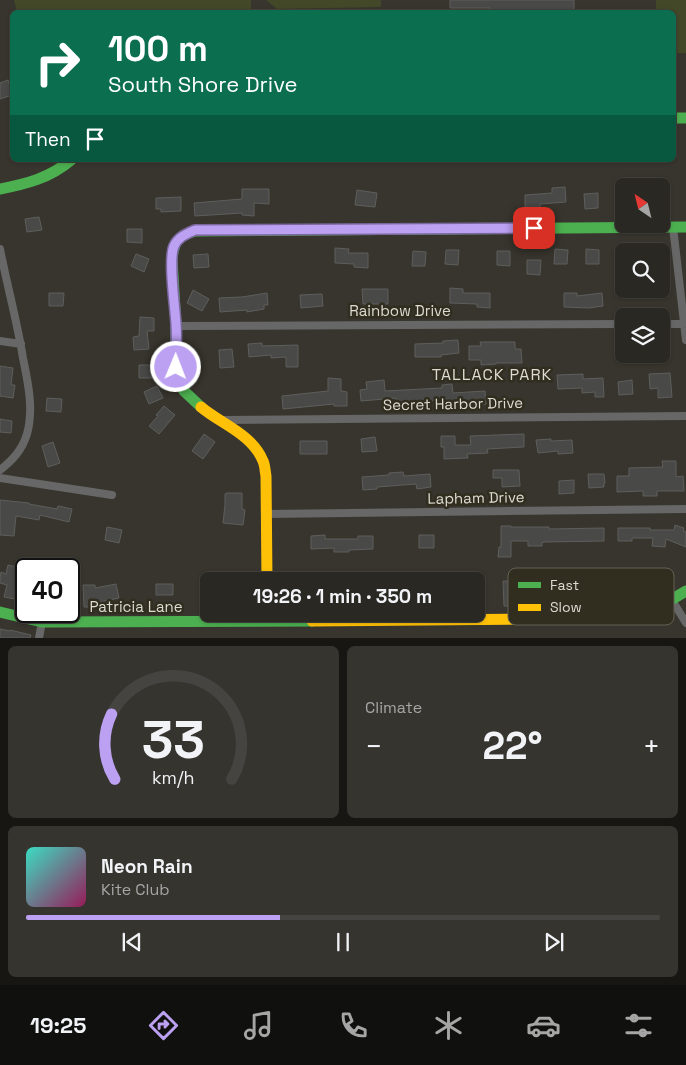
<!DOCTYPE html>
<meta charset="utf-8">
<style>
:root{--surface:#292822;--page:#35342f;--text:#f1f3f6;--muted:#a5a6a5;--line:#454440;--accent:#bca0f2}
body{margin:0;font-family:"Space Grotesk",sans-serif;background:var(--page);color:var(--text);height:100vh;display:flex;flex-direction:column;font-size:19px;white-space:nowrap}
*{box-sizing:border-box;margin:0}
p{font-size:16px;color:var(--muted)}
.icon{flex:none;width:28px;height:28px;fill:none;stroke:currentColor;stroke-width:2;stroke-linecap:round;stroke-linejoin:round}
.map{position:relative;height:638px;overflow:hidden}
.details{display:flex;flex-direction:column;gap:8px;padding:8px;background:#171613;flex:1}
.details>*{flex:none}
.hud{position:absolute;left:10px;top:10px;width:666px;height:152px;border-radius:8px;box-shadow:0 1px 4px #0004,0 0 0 1px var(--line);background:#0b6e4f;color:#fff;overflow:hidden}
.needle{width:32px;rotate:325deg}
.controls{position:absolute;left:615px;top:178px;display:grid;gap:10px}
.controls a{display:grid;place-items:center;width:55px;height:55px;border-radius:8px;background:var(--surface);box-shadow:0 1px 4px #0004,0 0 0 1px var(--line);font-size:25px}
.speed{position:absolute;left:15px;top:558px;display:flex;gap:10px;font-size:25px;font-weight:700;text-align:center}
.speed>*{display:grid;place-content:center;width:65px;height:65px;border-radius:50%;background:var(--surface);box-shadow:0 1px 4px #0004,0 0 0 1px var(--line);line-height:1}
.speed .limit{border:2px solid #111;border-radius:8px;background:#fff;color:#111}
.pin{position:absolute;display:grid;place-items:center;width:42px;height:42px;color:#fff;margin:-21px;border-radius:10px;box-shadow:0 2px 8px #0006}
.me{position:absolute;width:55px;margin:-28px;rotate:1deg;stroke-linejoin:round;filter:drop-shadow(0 0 4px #0008)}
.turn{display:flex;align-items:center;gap:18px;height:105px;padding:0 15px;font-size:22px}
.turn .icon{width:65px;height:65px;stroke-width:2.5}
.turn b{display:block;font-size:35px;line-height:42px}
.then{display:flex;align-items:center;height:48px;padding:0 15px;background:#0003;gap:10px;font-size:19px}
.big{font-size:38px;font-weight:700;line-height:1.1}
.details .tile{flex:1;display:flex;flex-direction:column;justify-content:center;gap:8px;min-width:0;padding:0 18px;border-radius:8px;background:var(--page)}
.details .dial{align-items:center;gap:0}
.dial svg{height:130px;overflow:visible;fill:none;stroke:var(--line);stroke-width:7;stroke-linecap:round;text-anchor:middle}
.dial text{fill:var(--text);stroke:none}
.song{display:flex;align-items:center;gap:15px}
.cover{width:60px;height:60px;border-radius:8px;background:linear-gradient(135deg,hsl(170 70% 55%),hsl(330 70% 35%))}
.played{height:5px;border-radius:2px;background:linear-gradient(90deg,var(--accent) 40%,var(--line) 40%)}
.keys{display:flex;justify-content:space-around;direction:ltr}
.heat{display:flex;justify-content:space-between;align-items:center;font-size:28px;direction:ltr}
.details .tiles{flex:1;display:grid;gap:8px;grid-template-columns:1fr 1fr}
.tile:last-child{grid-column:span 2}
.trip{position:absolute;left:200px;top:572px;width:285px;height:50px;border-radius:8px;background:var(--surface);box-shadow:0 1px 4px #0004,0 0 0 1px var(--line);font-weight:700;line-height:50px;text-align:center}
.tabs{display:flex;height:80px;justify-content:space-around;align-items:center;background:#10100e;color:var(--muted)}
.tabs .icon{width:35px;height:35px}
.tabs .current{color:var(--accent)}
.tabs b{font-size:22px;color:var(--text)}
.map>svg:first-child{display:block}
.green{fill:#434828}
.building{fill:#494947;stroke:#5e5e5c}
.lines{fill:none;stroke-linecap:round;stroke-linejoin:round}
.street{stroke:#666766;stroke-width:8}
.fast{stroke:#4caf50;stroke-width:11}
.slow{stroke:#ffc107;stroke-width:11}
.route-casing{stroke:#7a689d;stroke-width:12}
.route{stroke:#bca0f2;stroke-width:9}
.labels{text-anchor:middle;stroke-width:5;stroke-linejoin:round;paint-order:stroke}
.street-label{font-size:15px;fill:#dedbd3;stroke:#312d1f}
.neighbourhood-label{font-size:16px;letter-spacing:1px;fill:#dedbd3;stroke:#312d1f}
.key{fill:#312d1f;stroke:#656155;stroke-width:1}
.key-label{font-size:14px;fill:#dedbd3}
</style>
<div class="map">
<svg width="686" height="638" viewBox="0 0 686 638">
<rect width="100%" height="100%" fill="#37352d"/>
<path class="green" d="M14 0H251V12H17Z
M266 0H381V7L277 9Z
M656 0H686V53H674V12H656Z"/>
<path class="building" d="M450 0H574V12H490V8H450Z
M8 80 12 95 0 99V83Z
M565 187 566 202 540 204V209L525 210V195L552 193V188Z
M242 189H269V204L254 203V216L242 215V213L195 216 194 203 242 199Z
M357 190 377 193 375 207 355 205Z
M598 193V208L585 209 584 194Z
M181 197V211L161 212V209H156V198Z
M39 217 42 230 27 232 25 219Z
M127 229H142V243L127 242Z
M335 248 349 249 348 253H368V268L354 267V264L335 263Z
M555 249 568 250 567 264H554Z
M586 249 599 250V264H586Z
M446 250H459L458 265 445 264Z
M413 251 426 252 425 266H412Z
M497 251H510V266L497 265Z
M136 254 149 259 144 272 131 266Z
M208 254 209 267 194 268 193 255Z
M527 260H541L540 275 527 274Z
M450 288 463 289V293H490V308L477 307V304L450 303Z
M362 289H388V304H363Z
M193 290 209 299 202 311 187 303Z
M49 293H64L63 306H49Z
M267 293 268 305H264V309L247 312V310L220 312 219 298 242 297Z
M564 293H577V296L602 293 603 306 589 308 564 307Z
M322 294 323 306 301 308 300 295Z
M140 317 154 318V331H147L149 349 134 350 133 337 139 336Z
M458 340 459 353 441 355V357H415V344L443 343V341Z
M480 342H515V349H521L522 363H496V364L481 365V360H469V346H481Z
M262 343V346L298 345V367H286V357L271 358V355L249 357 248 344Z
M232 349 234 367 220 368 219 350Z
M139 365H154V378H139Z
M0 366 13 368 11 385H15L13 398 0 396Z
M670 373 672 397 658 398V388L650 389 649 374Z
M583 374V379L603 378 604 397H595V392L582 393V388L558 389 557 375Z
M328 378 341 379V391L347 392V406H334V404L283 409 282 396 328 391Z
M384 380 385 391 442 388V385L452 384 453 393 485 391 486 404 449 406V399L433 400V401L397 404 396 398 361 401 360 390 367 389 366 382Z
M632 380 633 394 619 395 618 382Z
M157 386 163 398 149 404 144 392Z
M47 398 62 399 61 412 46 411Z
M164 406 175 415 159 434 149 426 158 416 156 415Z
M0 419 12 421 11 433 0 432Z
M204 434 215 442 203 459 192 451Z
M524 434V447L487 449 488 453 467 454 468 458 444 459V447H441V436H455V445H471L470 436Z
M375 437 377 451 362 452 361 439Z
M551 439V441L572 440 573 453 558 454V451L538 453 536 440Z
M300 441H327V454H300Z
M53 442 60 463 48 467 42 446Z
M662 461H676V477L683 476 684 491H657V496H643V491L617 492V476H629V468L663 467Z
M493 470H519L520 486 502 487V478H493Z
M403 472 404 476 430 474 431 487 417 489 416 484 377 487V489L363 490 362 477 389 475V473Z
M588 474H604L605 483H604V487L589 488Z
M574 480V493L559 494V481Z
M227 493H242V509L245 510 243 525 223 523 225 505V494Z
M0 500 29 503V504L57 509 58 506 72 509 69 522 40 515 39 520 16 516 14 536 0 535Z
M675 525 684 528 683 531 686 532V547L666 539 665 547 652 546 653 538H632V541H618V528H650V530H674Z
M501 526H511V527H549V529L604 528V541L544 542 542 543V546H528V541H511V557H498L499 547H501Z
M107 527 122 530 119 543 105 540Z
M325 535V539H358V536H373V549L349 550V552H334V548L311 549V536Z
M419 535H434V548H419Z
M8 565 26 569V595L16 594 15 599 4 597 7 585 0 583V577L1 572 6 574Z
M503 581H546V583H572V596H558V594L518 595V606H504Z
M116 584 119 598 95 603 96 607H84L83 585H95V588Z
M156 584H173V595H156Z
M0 629 10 631V630L31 635 30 638H0Z"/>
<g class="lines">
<path class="street" d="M673 227 686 340
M0 249C7 285 17 321 23 358 28 383 34 409 27 434 22 450 13 460 0 470
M661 324H684
M176 326 624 324
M0 341 21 344
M221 420 686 416
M0 478 112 495
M267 514 686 509
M672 600 686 623
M39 638 42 622"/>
<path class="fast" d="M674 118H686
M0 189C26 184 50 178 71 160
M201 407 184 391 178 379 176 367V326L172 259C174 241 178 236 195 231L686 227
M0 612 42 622 312 621
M525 619H606L629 617 645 613 659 607 686 591"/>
<path class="slow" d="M201 407C221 424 252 434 263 461 265 465 265 471 266 476L267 581
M312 621 525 619"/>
</g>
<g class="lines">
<defs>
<path id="route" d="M176 367C176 353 177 338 176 324 175 307 168 259 174 246 178 237 186 234 195 230L534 228"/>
</defs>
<use href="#route" class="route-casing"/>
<use href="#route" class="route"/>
</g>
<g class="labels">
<g class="street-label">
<text x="400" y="316">Rainbow Drive</text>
<text transform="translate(453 404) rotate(-1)" y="5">Secret Harbor Drive</text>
<text transform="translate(476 498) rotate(-1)" y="5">Lapham Drive</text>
<text x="136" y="612">Patricia Lane</text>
</g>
<g class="neighbourhood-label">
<text x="492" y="380">TALLACK PARK</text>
</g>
</g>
<rect x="508" y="568" width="166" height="57" rx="8" class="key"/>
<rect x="518" y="582" width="23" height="6" fill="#4caf50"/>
<rect x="518" y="604" width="23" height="7" fill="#ffc107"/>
<g class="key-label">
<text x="550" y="590">Fast</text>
<text x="550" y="612">Slow</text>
</g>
</svg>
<div class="controls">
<a><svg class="needle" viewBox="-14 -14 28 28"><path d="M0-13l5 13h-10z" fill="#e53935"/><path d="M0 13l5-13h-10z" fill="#a5a6a5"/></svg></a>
<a><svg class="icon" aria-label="search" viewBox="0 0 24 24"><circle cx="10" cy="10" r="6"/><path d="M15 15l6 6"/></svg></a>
<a><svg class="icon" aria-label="layers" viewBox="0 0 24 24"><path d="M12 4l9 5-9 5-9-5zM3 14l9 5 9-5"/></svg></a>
</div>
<div class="speed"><div class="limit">40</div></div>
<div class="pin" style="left:534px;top:228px;background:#d93025"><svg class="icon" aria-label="arrive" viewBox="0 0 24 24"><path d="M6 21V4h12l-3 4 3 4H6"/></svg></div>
<svg class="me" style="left:176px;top:367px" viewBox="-20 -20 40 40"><circle r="17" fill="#bca0f2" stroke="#fff" stroke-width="3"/><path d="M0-11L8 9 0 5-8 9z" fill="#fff"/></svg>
<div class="trip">19:26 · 1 min · 350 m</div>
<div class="hud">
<div class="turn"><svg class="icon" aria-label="right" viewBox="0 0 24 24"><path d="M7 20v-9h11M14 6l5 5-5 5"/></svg><div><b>100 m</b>South Shore Drive</div></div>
<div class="then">Then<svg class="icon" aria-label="arrive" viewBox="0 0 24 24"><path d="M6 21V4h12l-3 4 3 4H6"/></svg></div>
</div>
</div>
<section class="details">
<div class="tiles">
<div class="tile dial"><svg viewBox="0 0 100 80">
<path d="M14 69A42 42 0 1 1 86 69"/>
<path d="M14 69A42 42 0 0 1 12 29" stroke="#bca0f2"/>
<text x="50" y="56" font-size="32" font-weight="700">33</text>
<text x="50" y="72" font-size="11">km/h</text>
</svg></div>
<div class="tile"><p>Climate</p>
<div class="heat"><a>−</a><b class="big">22°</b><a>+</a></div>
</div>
<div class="tile">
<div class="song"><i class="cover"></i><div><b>Neon Rain</b><p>Kite Club</p></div></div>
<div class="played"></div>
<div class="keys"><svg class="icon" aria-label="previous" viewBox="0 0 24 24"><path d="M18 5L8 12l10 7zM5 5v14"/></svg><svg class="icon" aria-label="pause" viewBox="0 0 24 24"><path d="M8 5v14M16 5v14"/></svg><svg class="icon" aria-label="next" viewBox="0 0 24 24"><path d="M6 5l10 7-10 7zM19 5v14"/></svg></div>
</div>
</div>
</section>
<nav class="tabs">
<b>19:25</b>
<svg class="icon current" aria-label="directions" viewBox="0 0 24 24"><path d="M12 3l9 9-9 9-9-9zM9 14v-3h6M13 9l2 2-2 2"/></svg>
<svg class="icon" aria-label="music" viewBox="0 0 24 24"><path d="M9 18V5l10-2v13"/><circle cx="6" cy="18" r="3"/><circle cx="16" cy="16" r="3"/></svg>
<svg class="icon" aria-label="phone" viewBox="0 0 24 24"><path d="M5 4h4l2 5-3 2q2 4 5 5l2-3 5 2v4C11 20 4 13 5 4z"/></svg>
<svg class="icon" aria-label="climate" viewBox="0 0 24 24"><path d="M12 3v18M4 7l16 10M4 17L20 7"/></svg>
<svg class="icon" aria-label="car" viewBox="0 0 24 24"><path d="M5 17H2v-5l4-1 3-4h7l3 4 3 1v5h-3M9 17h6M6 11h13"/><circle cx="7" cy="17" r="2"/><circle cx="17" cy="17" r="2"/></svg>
<svg class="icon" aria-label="filters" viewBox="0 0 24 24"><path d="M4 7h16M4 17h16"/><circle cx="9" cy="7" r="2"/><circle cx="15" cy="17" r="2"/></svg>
</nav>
